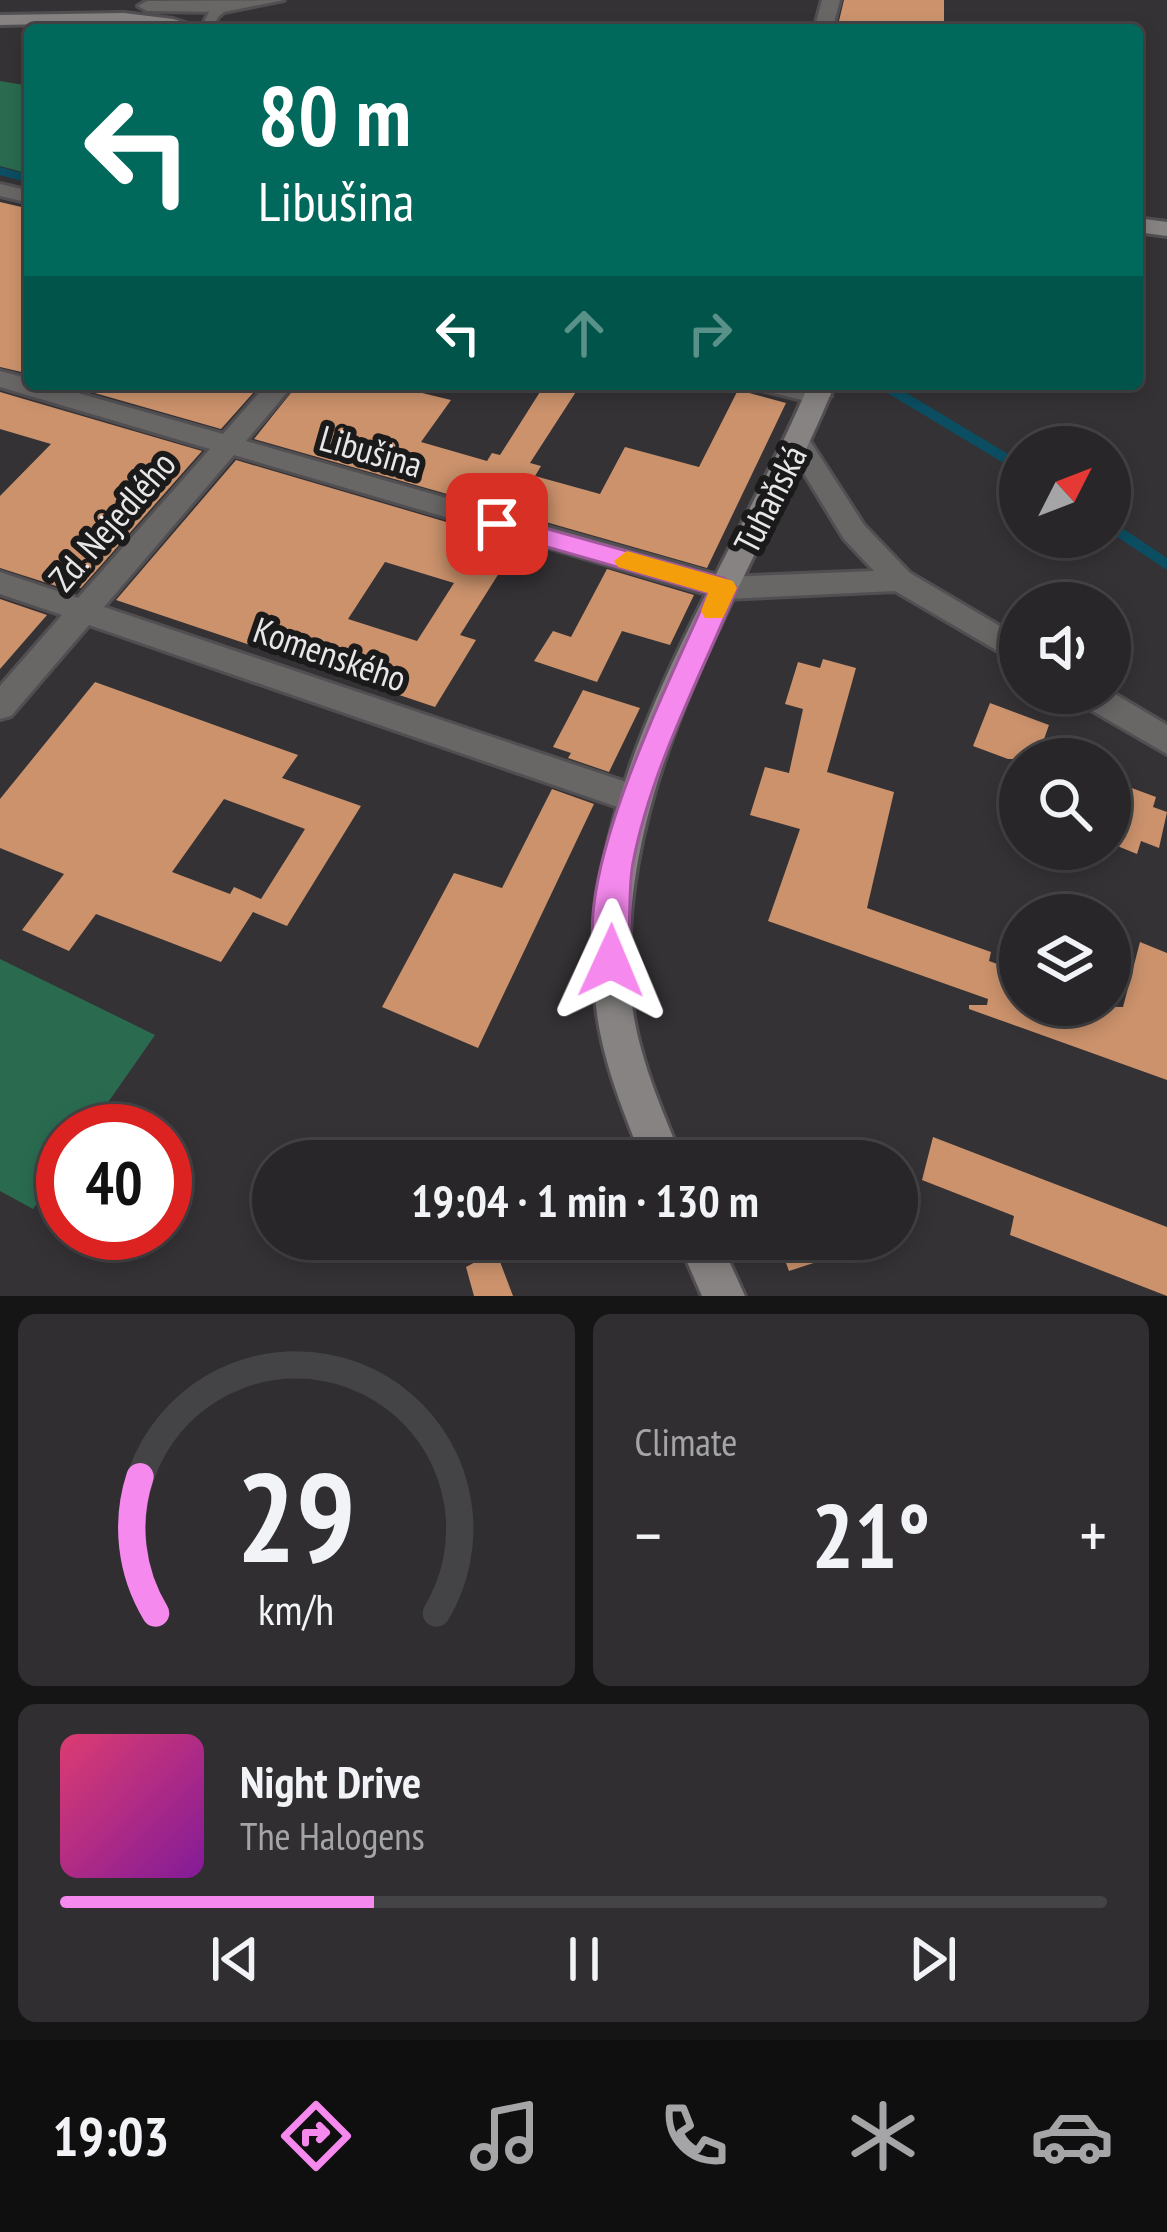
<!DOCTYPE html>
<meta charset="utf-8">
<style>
:root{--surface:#282628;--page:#302e30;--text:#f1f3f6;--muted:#a5a5a8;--line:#444345;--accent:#f589ee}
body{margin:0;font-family:"PT Sans Narrow",sans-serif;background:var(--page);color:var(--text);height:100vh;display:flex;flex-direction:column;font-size:45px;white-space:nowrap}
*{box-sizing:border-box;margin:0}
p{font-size:39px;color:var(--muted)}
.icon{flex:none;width:66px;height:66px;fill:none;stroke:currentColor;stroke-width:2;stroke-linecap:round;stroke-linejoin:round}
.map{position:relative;height:1296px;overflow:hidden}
.panel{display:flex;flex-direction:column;gap:18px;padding:18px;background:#161516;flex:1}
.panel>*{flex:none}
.top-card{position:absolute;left:24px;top:24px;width:1119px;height:366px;border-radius:12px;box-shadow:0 6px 18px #0003,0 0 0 3px var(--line);background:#00695c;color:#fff;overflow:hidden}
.needle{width:78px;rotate:48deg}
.controls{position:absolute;left:999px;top:426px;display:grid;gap:24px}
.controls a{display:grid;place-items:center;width:132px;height:132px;border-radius:50%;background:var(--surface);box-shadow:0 6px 18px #0003,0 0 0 3px var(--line);font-size:60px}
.speed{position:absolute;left:36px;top:1104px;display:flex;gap:24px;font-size:60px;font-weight:700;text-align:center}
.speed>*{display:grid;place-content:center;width:156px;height:156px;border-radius:50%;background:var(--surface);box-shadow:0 6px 18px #0003,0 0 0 3px var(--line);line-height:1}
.speed .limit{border:18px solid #d22;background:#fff;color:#111}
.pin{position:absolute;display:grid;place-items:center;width:102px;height:102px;color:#fff;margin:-51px;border-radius:24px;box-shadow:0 6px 18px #0006}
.me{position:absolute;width:132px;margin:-66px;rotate:1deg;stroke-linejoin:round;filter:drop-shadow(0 0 9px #0008)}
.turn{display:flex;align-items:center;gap:42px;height:252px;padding:0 36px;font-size:54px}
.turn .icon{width:156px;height:156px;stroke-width:2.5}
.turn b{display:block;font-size:84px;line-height:102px}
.lanes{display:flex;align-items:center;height:114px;padding:0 36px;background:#0003;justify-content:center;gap:60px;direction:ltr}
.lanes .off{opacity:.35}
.big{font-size:90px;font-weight:700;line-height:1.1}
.panel .tile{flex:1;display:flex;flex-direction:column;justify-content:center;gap:18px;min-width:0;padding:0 42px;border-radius:18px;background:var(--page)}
.panel .dial{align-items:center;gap:0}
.dial svg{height:312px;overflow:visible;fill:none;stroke:var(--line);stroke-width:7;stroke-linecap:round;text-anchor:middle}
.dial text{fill:var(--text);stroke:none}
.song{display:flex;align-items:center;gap:36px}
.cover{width:144px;height:144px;border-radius:18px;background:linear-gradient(135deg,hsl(340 70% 55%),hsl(290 70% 35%))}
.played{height:12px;border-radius:6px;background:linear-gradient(90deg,var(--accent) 30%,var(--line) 30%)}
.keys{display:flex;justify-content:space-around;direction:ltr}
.heat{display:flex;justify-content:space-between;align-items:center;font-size:66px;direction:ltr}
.panel .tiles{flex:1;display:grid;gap:18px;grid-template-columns:1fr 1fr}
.tile:last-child{grid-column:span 2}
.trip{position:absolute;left:252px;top:1140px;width:666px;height:120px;border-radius:60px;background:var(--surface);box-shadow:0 6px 18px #0003,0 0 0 3px var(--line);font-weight:700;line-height:120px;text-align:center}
.tabs{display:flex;height:192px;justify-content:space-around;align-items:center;background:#100f10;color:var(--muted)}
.tabs .icon{width:84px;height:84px}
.tabs .selected{color:var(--accent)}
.tabs b{font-size:54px;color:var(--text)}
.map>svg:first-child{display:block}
.green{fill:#2a6b50}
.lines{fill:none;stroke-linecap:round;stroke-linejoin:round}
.stream-far1{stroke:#0b4e62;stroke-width:8}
.stream{stroke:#0b4e62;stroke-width:10}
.building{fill:#cb926c;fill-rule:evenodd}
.lane-casing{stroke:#524f52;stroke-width:6}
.street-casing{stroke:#524f52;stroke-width:6}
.secondary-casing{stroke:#524f52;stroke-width:6}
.lane{fill:#696666;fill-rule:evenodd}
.street{fill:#696666;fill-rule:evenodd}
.secondary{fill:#878383;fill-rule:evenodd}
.route{fill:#f589ee;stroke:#9f599b;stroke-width:3}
.slow{fill:#f59e0b}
.labels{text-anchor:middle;stroke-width:12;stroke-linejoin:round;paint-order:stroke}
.street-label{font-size:36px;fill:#e8e6e8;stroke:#1b1a1b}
</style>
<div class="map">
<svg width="1167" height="1296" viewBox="0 0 1167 1296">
<rect width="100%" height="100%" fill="#353235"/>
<path class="green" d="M0 81 30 86V174L0 166Z
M0 959 155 1035 88 1131H63V1166L33 1209 0 1191Z"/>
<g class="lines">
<path class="stream-far1" d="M0 171 30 179"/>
<path class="stream" d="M874 384 887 387 1020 467
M1110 526 1167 564"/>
</g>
<path class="building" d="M844 0H944V30H857L859 23 839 21Z
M0 202 30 209V374L0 367Z
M63 384H261L221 429Z
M298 384H385L451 400 421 442 487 461 492 453 500 455 545 384H581L530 463 541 466 535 476 600 494 625 447 699 467 738 390 786 403 707 568 254 439Z
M0 392 202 451 81 588 73 586 69 590 0 568V496L51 444 0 429Z
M236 460 518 543 460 635 476 640 435 707 116 600ZM385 562 454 583 417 641 348 619Z
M607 569 694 595 670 645 622 631 597 682 534 661 553 631 571 637Z
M0 599 47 615 0 669Z
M823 659 856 668 827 772 894 792 867 908 991 952 989 961 1020 972V1005L1123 1007 1140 942 1167 953V1080L969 1009V1005H987L988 999 768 921 800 829 750 815 765 767 789 773 803 709 785 704 798 662 820 668Z
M95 682 298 755 282 778 361 806 287 926 253 912 221 962 96 914 69 951 22 930 64 874 0 848V799ZM224 799 305 829 261 899 234 887 230 894 172 872Z
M583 690 640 708 609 772 568 758 571 753 553 747Z
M990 703 1049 725 1037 759H1008L973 746Z
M1110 780 1156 797 1153 807 1167 812 1159 848 1141 841 1137 854 1110 843Z
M552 789 594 804 478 1048 382 1007 454 873 502 888Z
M933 1137 1167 1227V1296L1010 1235 1014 1216 922 1180Z
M777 1239H868L869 1245 789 1271Z
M496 1251 513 1296H474L466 1267Z"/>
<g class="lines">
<defs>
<path id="lane" d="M224 3 230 7 218 17 212 30H200L209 12Z"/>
<path id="street" d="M284 0 224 12 147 11 138 6 147 1Z
M822 0H840L832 30H814Z
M0 184 30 191V203L0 196Z
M0 371 30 379V384H46L223 434 267 384H294L246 441 724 577 874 571 844 539 786 444 799 435 808 438 864 525 910 573 1020 638V664L895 591 724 599 234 455 104 607 647 789 651 799 647 809 635 813 89 625 11 716 0 719V686L62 615 0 594V572L78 598 210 449 0 387Z
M757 384H802L827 390 831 396 818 404 761 390Z
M1110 691 1167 725V754L1077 702 1073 693Z"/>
<path id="secondary" d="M124 13 173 19 207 30 100 23 0 25V15Z
M1137 218 1167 222V236L1137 232Z
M809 384H835C754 579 612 775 631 995 636 1052 661 1108 683 1161H643C622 1108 599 1053 595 995 579 774 726 579 809 384Z
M677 1239H719L745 1296H702Z"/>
</defs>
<use href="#lane" class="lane-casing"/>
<use href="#street" class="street-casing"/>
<use href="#secondary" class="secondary-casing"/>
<use href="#lane" class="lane"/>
<use href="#street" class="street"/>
<use href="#secondary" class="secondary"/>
</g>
<path class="route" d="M497 515 724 578 737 588C701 676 651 768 633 863 627 892 633 949 623 972L611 976 600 972C562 890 674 674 708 593L488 530 484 524 488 518Z"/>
<path class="slow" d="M627 551 733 581 737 588 723 618H705L701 611 708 593 618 567 614 561Z"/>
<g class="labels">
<g class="street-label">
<text transform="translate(371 451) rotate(16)" y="13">Libušina</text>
<text transform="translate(770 499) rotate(-63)" y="13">Tuhaňská</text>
<text transform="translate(112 521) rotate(-49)" y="13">Zd. Nejedlého</text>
<text transform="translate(330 654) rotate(19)" y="13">Komenského</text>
</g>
</g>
</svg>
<div class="controls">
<a><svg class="needle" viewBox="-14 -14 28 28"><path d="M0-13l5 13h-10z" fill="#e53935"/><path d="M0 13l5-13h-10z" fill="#a5a5a8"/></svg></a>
<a><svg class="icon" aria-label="sound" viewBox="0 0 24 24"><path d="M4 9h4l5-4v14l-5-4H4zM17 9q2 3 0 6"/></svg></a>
<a><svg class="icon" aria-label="search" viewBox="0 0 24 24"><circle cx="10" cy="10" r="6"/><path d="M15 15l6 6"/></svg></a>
<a><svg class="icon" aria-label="layers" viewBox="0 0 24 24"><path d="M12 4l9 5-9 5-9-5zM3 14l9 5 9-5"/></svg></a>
</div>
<div class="speed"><div class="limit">40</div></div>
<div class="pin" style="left:497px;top:524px;background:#d93025"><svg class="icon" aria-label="arrive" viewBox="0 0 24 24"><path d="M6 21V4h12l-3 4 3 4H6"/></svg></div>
<svg class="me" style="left:611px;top:961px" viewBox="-20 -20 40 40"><path d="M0-17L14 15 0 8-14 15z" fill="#f589ee" stroke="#fff" stroke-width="4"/></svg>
<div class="trip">19:04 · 1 min · 130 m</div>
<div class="top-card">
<div class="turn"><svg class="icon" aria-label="left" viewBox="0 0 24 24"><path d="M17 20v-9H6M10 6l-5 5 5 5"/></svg><div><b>80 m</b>Libušina</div></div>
<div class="lanes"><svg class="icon" aria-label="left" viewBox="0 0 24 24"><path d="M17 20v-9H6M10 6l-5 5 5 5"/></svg><svg class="icon off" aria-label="ahead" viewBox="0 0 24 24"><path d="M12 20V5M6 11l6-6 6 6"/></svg><svg class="icon off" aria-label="right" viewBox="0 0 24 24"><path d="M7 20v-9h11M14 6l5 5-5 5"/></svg></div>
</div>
</div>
<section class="panel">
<div class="tiles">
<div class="tile dial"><svg viewBox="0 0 100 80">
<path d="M14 69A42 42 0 1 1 86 69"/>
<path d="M14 69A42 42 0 0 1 10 34" stroke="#f589ee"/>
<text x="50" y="56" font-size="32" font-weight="700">29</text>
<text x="50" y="72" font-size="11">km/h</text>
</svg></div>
<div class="tile"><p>Climate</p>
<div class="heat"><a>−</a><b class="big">21°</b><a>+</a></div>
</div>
<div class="tile">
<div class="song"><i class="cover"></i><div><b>Night Drive</b><p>The Halogens</p></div></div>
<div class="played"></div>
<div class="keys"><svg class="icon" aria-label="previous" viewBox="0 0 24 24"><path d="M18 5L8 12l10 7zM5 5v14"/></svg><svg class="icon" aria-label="pause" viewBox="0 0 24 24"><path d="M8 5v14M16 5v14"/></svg><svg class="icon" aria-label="next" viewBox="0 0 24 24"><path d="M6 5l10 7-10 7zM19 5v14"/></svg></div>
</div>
</div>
</section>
<nav class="tabs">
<b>19:03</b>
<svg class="icon selected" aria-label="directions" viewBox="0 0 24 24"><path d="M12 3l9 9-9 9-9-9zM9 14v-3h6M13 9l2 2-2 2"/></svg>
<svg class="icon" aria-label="music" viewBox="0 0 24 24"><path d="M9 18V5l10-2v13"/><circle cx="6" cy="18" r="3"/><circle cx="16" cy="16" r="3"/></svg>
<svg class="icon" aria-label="phone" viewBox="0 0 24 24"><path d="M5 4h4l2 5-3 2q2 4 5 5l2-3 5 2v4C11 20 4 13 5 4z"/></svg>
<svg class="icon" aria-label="climate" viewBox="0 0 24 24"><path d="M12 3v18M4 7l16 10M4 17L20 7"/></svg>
<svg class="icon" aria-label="car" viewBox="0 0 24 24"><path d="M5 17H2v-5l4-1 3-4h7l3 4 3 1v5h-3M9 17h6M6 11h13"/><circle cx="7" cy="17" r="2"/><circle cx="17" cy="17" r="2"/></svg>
</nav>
